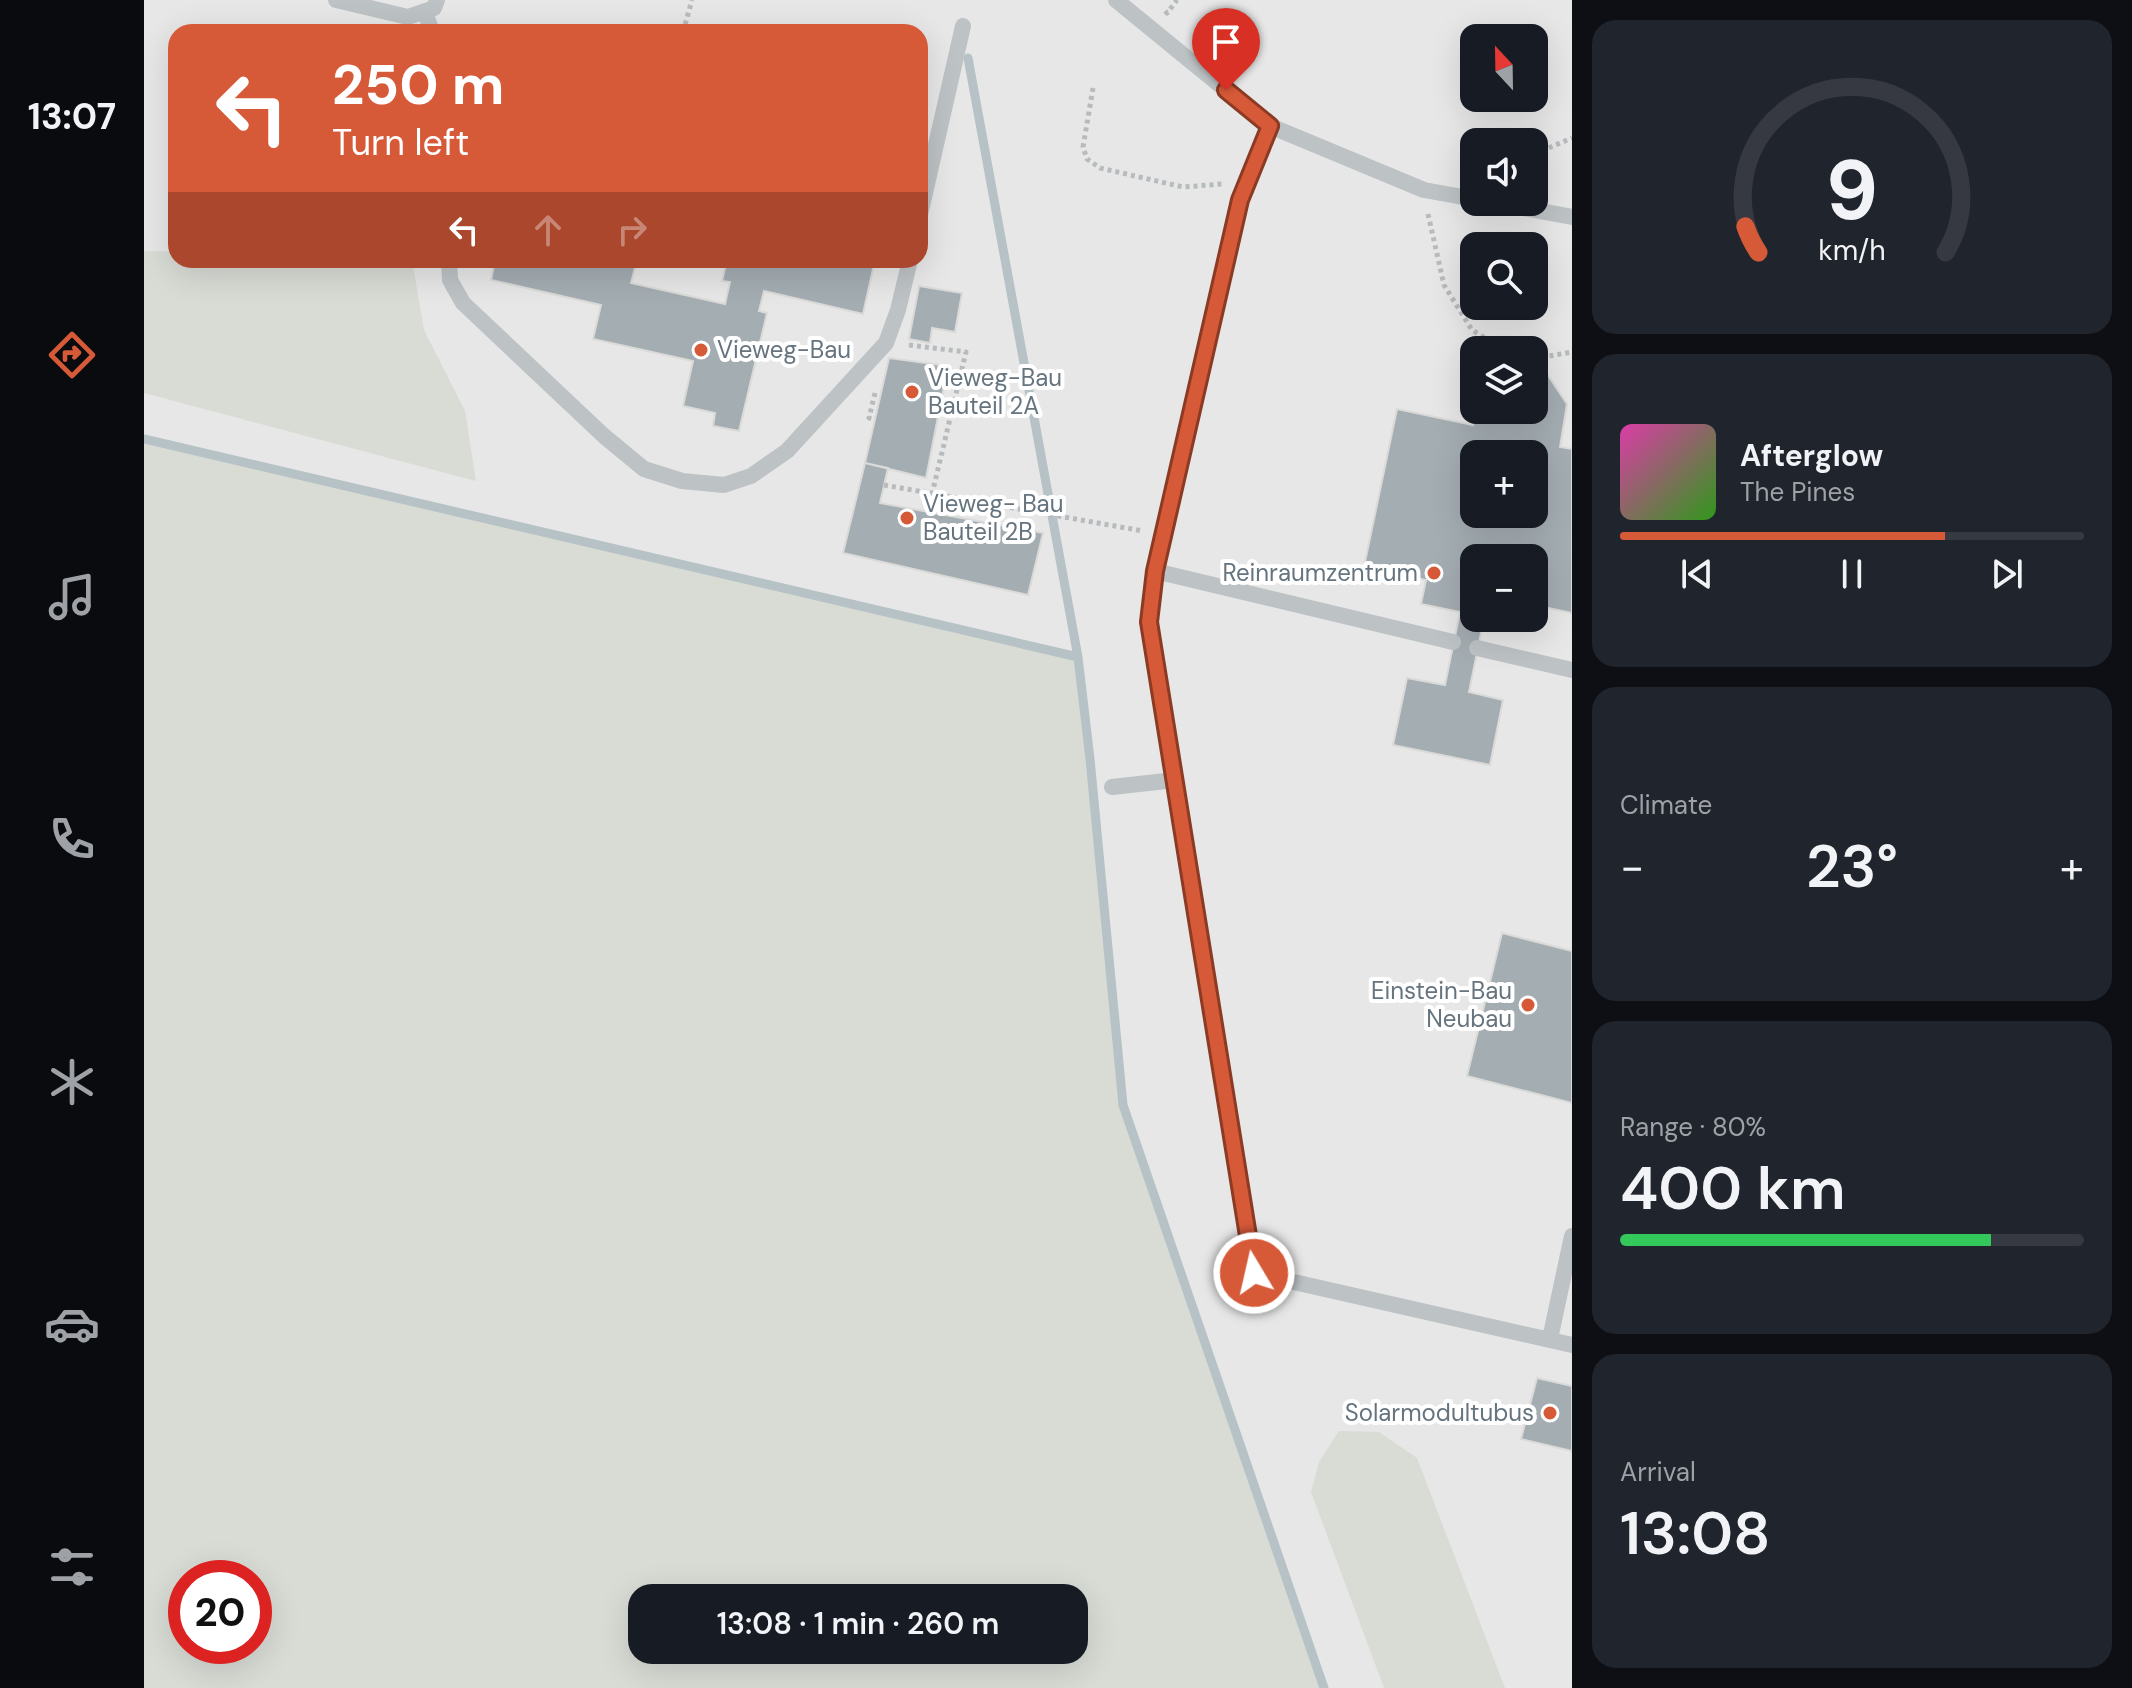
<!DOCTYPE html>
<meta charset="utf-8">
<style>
:root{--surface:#171b24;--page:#20242c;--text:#f1f3f6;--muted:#9ea1a6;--line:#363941;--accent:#d65938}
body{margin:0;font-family:"DM Sans",sans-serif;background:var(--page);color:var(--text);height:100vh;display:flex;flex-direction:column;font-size:30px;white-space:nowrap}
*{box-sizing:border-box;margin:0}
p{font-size:26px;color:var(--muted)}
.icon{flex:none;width:44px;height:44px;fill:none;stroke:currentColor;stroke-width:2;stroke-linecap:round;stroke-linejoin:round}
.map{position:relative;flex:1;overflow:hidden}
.side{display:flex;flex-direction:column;gap:20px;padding:20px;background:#0d0f14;width:560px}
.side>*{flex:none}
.guide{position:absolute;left:24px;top:24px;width:760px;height:244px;border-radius:24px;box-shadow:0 8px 32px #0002;background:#d65938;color:#fff;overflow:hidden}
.needle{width:52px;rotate:338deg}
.tools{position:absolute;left:1316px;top:24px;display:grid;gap:16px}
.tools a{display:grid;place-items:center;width:88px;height:88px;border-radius:16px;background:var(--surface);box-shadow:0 8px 32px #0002;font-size:40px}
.speed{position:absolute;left:24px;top:1560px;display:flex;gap:16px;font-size:40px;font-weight:700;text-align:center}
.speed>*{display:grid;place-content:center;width:104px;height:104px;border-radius:50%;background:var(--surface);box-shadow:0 8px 32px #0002;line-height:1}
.speed .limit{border:12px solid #d22;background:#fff;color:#111}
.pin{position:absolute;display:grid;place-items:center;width:68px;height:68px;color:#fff;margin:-82px -34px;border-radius:50% 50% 50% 0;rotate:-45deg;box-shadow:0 0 8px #0007}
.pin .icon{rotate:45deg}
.me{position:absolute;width:88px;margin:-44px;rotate:351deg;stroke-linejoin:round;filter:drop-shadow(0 0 6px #0008)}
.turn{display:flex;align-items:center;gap:28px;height:168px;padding:0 32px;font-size:36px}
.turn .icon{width:104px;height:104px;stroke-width:2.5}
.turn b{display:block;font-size:56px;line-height:68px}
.lanes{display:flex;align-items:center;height:76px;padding:0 32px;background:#0003;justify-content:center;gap:40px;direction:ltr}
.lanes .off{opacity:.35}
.big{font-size:60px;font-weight:600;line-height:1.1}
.side .card{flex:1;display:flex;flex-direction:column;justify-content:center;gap:12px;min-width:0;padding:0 28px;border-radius:24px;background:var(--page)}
.side .dial{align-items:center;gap:0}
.dial svg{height:208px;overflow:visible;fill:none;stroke:var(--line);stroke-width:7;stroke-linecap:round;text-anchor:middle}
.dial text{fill:var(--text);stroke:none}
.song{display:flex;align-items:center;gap:24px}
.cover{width:96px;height:96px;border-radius:12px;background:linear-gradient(135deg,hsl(320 70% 55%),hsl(110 70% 35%))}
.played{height:8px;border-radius:4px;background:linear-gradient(90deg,var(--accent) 70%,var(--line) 70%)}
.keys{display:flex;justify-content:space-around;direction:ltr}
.heat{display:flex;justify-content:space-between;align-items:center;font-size:44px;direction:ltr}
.charge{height:12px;border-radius:6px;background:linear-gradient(90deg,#34c759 80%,var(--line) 0)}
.trip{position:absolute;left:484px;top:1584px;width:460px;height:80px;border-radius:24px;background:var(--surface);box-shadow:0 8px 32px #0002;font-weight:600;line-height:80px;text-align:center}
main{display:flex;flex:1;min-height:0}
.dock{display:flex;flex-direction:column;width:144px;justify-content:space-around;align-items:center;background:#090b0e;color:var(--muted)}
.dock .icon{width:56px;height:56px}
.dock .on{color:var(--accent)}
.dock b{font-size:36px;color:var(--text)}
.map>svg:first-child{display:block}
.built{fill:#e6e7e6;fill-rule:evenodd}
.green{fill:#d8dcd5;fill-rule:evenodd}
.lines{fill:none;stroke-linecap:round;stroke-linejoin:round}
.stream{stroke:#b6c2c5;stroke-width:9}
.building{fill:#a4adb2;stroke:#dadad8;stroke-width:2;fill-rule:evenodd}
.path{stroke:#b8bbbe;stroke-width:5;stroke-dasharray:4 4;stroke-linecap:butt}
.service{stroke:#bdc2c5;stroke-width:16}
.route-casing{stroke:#8b3a24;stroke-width:20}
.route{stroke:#d65938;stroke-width:14}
.poi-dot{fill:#d65938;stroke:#fff;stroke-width:3}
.labels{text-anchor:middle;stroke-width:8;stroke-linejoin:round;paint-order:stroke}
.poi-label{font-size:24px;fill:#65747e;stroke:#fff;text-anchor:start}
</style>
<main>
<nav class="dock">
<b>13:07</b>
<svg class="icon on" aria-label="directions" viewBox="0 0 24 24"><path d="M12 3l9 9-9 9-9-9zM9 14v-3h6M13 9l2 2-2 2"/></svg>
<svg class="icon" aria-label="music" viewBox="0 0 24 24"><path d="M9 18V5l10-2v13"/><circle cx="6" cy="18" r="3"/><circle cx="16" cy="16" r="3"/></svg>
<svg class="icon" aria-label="phone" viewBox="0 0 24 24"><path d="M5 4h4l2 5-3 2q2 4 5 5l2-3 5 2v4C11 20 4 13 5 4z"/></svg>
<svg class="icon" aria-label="climate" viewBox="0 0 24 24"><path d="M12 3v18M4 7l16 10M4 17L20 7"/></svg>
<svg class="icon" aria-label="car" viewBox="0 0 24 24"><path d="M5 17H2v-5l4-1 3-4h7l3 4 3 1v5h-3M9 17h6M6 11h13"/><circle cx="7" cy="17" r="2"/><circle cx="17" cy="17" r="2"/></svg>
<svg class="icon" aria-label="filters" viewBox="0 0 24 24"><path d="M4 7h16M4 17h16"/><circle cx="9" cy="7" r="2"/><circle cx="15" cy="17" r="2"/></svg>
</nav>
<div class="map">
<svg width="1428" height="1688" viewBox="0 0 1428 1688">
<rect width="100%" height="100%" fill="#f8f8f6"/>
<path class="built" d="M0 0H1428V1688H0ZM32 32H776V260H32ZM1330 38H1390V98H1330ZM1330 142H1390V202H1330ZM1330 246H1390V306H1330ZM1330 350H1390V410H1330ZM1330 454H1390V514H1330ZM1330 558H1390V618H1330ZM42 1578H110V1646H42ZM498 1598H930V1650H498Z"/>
<path class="green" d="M0 251H32V260H268L280 330 321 411 332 481 0 393Z
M0 439 934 657 946 759 979 1105 1180 1688H0ZM42 1578H110V1646H42ZM498 1598H930V1650H498Z
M1195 1431 1235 1432 1273 1458 1361 1688H1240L1167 1492 1175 1462Z"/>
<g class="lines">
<path class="stream" d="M824 58 934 657 946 759 979 1105 1180 1688
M0 439 934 657"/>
</g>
<path class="building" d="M351 260H493L487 283 581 304 586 282 578 281 583 260H731L719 314 620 291 615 311 623 313 595 431 569 426 571 413 539 406 549 361 449 339 457 305 347 280Z
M775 286 818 293 811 332 788 328 786 343 765 339Z
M745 358 804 366 782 478 721 463Z
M1390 369 1401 371 1423 404 1416 447 1428 449V613L1390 605V558H1330V618H1340L1325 692 1359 700 1346 765 1249 745 1263 678 1301 685 1316 612 1277 604 1282 580 1220 567 1253 409 1329 425 1332 410H1390ZM1330 454H1390V514H1330Z
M721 463 744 468 736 503 899 533 884 595 699 553Z
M1342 618H1378L1376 625Z
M1358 933 1428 951V1103L1323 1076Z
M1393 1378 1428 1386V1451L1377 1439Z"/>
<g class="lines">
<path class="path" d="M1021 11 1023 13 1033 0
M539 32 548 0
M949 88 939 147 943 159 956 168 1039 187 1078 184
M1390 154 1428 138
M1284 214 1300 285 1328 330 1346 341 1377 350
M552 267 554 260
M765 345 822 352 788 494
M1390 354 1400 357 1428 352
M731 393 725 418 731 419
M740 485 999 531"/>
<path class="service" d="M192 0 264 17 290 8 293 0
M972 0 1126 126 1280 190 1330 199
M281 12 288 32
M1126 126 1096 200 1011 571 1005 622 1110 1273 1428 1345
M1346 202 1428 217
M776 215 819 26
M305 260 306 280 319 303 460 436 500 469 538 481 580 485 607 476 643 451 742 343 754 310 766 260
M1011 571 1309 642
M1333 648 1428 670
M968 787 1031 780
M1406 1339 1428 1236"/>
</g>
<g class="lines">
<defs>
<path id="route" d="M1082 90 1126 126 1096 200 1011 571 1005 622 1110 1273"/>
</defs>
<use href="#route" class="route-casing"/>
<use href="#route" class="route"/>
</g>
<g class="poi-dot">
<circle cx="557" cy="350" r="8"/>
<circle cx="768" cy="392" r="8"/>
<circle cx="763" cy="518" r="8"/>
<circle cx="1290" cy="573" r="8"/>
<circle cx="1384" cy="1005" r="8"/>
<circle cx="1406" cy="1413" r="8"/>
</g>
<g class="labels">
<g class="poi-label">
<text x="573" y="358">Vieweg-Bau</text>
<text x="784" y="386">Vieweg-Bau<tspan x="784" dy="28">Bauteil 2A</tspan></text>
<text x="779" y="512">Vieweg- Bau<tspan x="779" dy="28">Bauteil 2B</tspan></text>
<text x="1274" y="581" text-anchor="end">Reinraumzentrum</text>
<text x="1368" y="999" text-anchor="end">Einstein-Bau<tspan x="1368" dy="28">Neubau</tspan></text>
<text x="1390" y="1421" text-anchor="end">Solarmodultubus</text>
</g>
</g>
</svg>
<div class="tools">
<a><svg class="needle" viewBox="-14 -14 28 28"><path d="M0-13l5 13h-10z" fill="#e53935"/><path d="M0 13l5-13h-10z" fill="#9ea1a6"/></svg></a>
<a><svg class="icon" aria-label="sound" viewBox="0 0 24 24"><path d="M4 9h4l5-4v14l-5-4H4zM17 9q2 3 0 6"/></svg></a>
<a><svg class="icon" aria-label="search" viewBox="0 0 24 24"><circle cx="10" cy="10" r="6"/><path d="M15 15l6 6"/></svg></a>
<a><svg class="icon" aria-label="layers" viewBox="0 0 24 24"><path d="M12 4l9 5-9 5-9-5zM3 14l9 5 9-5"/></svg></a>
<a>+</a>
<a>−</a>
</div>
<div class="speed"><div class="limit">20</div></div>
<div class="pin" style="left:1082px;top:90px;background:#d93025"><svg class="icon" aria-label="arrive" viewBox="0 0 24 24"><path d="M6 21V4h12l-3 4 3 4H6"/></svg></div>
<svg class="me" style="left:1110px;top:1273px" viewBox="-20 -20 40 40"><circle r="17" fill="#d65938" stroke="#fff" stroke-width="3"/><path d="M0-11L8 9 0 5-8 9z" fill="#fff"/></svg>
<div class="trip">13:08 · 1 min · 260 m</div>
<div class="guide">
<div class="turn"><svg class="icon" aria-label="left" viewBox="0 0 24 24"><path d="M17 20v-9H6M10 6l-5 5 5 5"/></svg><div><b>250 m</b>Turn left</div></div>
<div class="lanes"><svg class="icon" aria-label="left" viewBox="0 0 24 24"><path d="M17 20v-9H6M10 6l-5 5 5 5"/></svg><svg class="icon off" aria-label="ahead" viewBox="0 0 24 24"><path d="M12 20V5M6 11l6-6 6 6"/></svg><svg class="icon off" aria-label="right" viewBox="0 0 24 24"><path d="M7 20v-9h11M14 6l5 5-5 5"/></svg></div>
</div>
</div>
<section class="side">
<div class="card dial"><svg viewBox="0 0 100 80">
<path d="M14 69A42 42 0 1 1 86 69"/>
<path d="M14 69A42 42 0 0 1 9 59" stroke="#d65938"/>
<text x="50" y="56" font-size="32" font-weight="700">9</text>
<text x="50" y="72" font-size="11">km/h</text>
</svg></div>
<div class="card">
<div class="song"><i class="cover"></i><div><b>Afterglow</b><p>The Pines</p></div></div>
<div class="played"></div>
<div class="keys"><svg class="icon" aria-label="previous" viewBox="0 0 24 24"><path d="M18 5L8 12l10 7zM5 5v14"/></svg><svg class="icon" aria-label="pause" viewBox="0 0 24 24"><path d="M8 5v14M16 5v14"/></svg><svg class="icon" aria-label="next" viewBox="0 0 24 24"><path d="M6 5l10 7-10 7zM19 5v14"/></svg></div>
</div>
<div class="card"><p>Climate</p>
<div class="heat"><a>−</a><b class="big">23°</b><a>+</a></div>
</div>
<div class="card"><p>Range · 80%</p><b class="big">400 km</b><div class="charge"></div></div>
<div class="card"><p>Arrival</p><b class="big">13:08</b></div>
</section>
</main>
